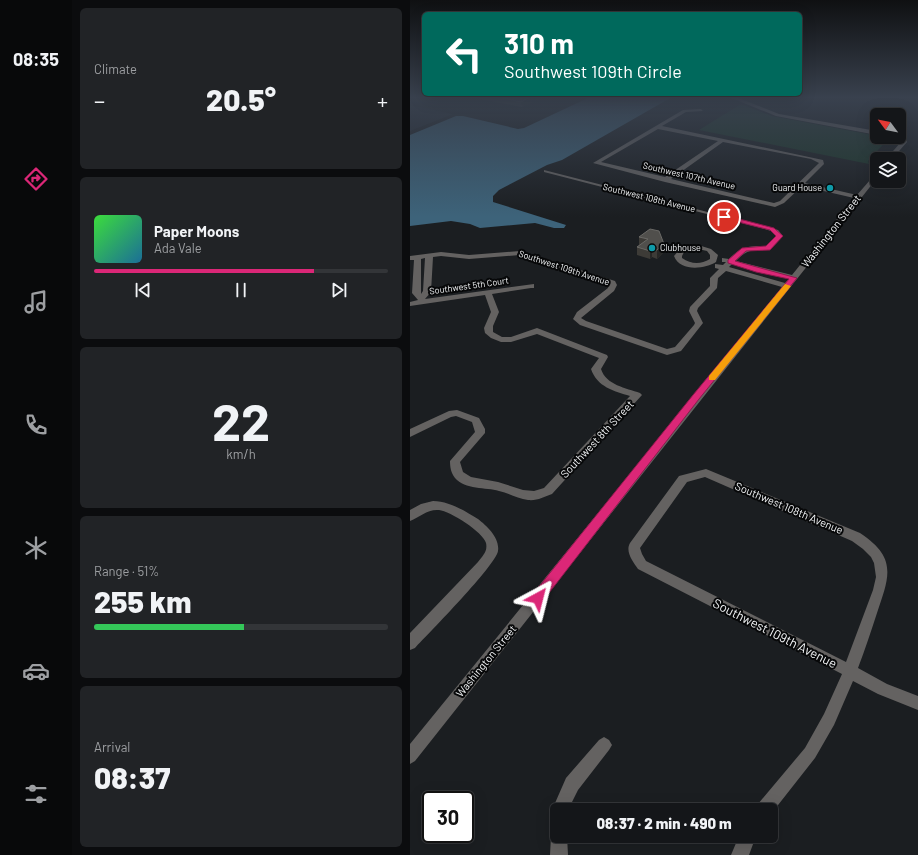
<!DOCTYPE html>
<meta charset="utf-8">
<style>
:root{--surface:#141619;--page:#212326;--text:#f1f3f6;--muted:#9d9fa2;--line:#333538;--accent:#db2777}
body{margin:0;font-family:Barlow,sans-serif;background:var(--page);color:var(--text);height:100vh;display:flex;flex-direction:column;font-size:15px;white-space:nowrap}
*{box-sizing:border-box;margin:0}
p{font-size:13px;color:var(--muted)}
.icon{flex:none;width:22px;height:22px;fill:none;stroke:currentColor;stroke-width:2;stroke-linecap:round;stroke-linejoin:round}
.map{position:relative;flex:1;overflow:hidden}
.panel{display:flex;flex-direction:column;gap:8px;padding:8px;background:#0b0c0e;width:338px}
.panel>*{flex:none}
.banner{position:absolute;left:12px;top:12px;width:380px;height:84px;border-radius:6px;box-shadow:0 4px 16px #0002,0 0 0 1px var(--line);background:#00695c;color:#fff;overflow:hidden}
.needle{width:26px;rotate:302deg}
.controls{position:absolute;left:460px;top:108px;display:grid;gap:8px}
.controls a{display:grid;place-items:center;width:36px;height:36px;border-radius:6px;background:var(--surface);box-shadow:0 4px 16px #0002,0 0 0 1px var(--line);font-size:20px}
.speed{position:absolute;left:12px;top:791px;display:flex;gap:8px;font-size:20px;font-weight:700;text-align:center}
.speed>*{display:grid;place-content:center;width:52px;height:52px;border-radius:50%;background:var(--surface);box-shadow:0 4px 16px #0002,0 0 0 1px var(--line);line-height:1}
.speed .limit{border:2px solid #111;border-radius:6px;background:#fff;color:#111}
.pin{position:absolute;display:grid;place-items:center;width:34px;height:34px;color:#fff;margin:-17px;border:2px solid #fff;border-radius:50%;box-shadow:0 1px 4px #0007}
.me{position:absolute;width:44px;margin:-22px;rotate:38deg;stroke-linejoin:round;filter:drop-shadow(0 0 3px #0008)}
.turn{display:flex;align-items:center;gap:14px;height:84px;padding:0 16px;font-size:18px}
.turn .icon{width:52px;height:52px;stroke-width:2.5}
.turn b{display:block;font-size:28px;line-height:34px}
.big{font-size:30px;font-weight:800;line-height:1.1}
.panel .widget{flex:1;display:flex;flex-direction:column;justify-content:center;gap:6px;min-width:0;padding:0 14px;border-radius:6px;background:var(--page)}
.panel .dial{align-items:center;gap:0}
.dial b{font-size:52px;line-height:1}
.song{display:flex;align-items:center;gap:12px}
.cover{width:48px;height:48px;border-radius:6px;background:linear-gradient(135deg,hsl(120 70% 55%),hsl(200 70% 35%))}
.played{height:4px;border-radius:2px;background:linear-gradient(90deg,var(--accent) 75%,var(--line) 75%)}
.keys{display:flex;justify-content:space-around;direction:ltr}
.heat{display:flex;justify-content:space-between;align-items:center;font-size:22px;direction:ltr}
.charge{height:6px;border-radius:3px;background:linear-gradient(90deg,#34c759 51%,var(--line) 0)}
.trip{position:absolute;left:140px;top:803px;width:228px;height:40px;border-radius:6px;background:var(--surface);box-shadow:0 4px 16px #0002,0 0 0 1px var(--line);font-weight:800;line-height:40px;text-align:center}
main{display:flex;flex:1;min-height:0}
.tabs{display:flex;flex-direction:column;width:72px;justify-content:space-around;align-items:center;background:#08090a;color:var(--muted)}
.tabs .icon{width:28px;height:28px}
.tabs .selected{color:var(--accent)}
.tabs b{font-size:18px;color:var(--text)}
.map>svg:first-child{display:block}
.built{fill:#21272f}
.green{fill:#1c3629}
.water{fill:#3d637a}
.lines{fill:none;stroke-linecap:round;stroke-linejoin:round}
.minor{fill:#646261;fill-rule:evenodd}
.wall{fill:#3d3b37}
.shaded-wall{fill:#272726}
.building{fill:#504f4c;stroke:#6a6966}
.route{fill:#db2777;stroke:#8e194d}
.slow{fill:#f59e0b}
.culture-dot{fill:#0f9aa8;stroke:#070809;stroke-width:1.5}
.labels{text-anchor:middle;stroke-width:4;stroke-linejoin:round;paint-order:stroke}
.far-street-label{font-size:9px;fill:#f2f4f6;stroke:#070809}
.far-poi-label{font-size:9px;fill:#f2f4f6;stroke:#070809;text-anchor:end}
.street-label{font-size:11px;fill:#f2f4f6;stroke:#070809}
.near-street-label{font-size:13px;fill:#f2f4f6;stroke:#070809}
</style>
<main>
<nav class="tabs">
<b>08:35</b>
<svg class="icon selected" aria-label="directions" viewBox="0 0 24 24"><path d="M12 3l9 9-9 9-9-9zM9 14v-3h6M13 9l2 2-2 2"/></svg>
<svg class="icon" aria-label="music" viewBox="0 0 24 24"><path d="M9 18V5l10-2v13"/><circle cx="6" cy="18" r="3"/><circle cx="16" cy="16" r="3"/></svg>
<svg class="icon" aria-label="phone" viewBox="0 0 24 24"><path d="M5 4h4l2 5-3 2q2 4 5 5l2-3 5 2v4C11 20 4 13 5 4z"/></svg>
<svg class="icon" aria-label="climate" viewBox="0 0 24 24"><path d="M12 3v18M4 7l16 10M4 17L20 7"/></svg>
<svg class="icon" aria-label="car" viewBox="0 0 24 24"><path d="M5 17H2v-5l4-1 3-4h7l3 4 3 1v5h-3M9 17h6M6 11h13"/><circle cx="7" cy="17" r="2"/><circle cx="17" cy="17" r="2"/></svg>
<svg class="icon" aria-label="filters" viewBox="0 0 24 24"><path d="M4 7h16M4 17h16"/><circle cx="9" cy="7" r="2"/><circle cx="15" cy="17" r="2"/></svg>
</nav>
<section class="panel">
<div class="widget"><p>Climate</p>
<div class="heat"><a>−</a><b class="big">20.5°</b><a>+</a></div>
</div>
<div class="widget">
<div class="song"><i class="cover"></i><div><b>Paper Moons</b><p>Ada Vale</p></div></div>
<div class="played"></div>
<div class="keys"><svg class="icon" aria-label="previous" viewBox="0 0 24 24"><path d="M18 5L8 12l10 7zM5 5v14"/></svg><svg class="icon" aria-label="pause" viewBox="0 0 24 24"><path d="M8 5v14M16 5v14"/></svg><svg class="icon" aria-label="next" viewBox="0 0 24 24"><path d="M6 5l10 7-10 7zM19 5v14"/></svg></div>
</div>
<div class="widget dial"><b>22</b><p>km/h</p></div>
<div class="widget"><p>Range · 51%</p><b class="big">255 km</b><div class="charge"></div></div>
<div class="widget"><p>Arrival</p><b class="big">08:37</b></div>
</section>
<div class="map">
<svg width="508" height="855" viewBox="0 0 508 855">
<rect width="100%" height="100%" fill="#1b1e21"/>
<path class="built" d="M0 105 43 114 0 131Z"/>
<path class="green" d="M331 104 362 116 479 138 458 161 459 164 289 130Z"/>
<path class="water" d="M180 97H262L152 160 137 165 89 190 83 196V202L156 225 154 228H144L125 223 70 228 60 224 41 221 0 226V135L46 116H53L108 129 114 128Z"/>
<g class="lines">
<path class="minor" d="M319 97H326L369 114 467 131V135L366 116Z
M291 109 293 111 276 112 252 126 413 160 414 164 395 183 447 195 467 172V178L5 761 0 764V744L372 287 316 271 308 278 307 288 288 308 287 311 293 323 271 351 257 355 170 325 163 319 167 312 198 288 199 284 110 255 59 259 31 256 23 257 21 292 15 299 124 284V288H121L82 294 89 312 83 326V332L92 337H101L127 328 197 355 198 357 191 369C196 385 216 388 230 393L232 395 142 494C134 497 127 501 118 500 108 499 99 493 89 491 76 487 55 490 45 478 41 473 40 467 40 461L65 432 62 422 46 416 41 417 0 437V429L39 411 47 410 69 418 75 429V433L50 462 53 472 61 477 88 482 113 490 124 491 134 488 220 396C204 391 187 387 181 369L189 358 127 334 101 342H91L81 338 75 333 74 328 81 312 75 295 0 306V302L8 300 2 293 4 260H0V256L31 252 59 255 110 251 205 281 207 285 204 291 171 318 176 321 257 349 265 347 284 325 285 323 279 311 280 307 300 286V278L309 269 305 268V264L313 265 316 262H312V258L319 259C332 246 338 246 356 246L366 236 364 232 355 229 134 172V170L368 230 373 236 360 249C343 253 340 246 326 261L382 275 444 198 392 186 374 203 365 207 255 182 183 163 273 110ZM248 129 308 141 255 177 191 162ZM313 142 401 159 409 163 370 201 364 203 261 179ZM15 258 13 291 11 294V259ZM322 264 379 279 375 283 319 267Z
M489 136 495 137 497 142 482 159H476L491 142V139L485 137H489Z
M288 245 301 249 308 255 306 262C295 269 270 272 264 256L270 249ZM288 249 297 251 300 255V259C290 265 281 264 272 258V256L274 252Z
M296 469 450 533C488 558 479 577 467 613 461 631 455 650 448 668L477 684 508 696V710L468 694 443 681 424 725 405 758 361 814V810H346L348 804 395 748 414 714 432 674 228 569C223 562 215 552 220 543L269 476ZM295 477 442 541 453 549 461 557 464 563 466 577 463 590 436 662 236 561 232 554 230 548 277 482Z
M23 501C39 501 55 511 68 519 77 526 90 538 88 551 86 565 19 633 5 648L0 650V633L68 562C72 556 78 552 76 543 73 532 40 511 29 510 17 509 10 517 0 521V510L11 504Z
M194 737 199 740 202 745 199 750 168 790 158 810H147V817L144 816 142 810 156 778 189 740Z
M147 828V836H157L158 855H140L141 836 143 830Z
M329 836H346L339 855H321Z"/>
</g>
<path class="wall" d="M69 97H128L129 99 112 107 70 99Z
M240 229 254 252 247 259 242 257 240 259 227 255V247L230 245H229V237Z"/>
<path class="shaded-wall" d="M120 97H128L129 99 112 107 111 102Z
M357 97H365L357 99Z
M254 244V252L247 259V250Z
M242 249V257L240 259V251Z"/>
<path class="building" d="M89 97H120L111 102Z
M240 229 249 231 254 244 247 250 242 249 240 251 227 247 238 239 229 237Z"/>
<linearGradient id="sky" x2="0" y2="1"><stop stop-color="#0f1012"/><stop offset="0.45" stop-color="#39414e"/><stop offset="1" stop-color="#39414e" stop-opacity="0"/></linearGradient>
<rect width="508" height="217" fill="url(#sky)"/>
<path class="route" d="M314 215 364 228 373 236 360 250 336 251 325 261 387 278 289 399 132 602 128 603 123 602 122 598 123 594 283 395 379 279 346 272 318 263V260L332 248 356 246 366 236 360 230 312 218V216Z"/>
<path class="slow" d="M375 284 381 286 305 380H299V376Z"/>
<g class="culture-dot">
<circle cx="420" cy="188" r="4"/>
<circle cx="242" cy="248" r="4"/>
</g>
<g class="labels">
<g class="far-street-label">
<text transform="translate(279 176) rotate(13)" y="3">Southwest 107th Avenue</text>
<text transform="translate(239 198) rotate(14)" y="3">Southwest 108th Avenue</text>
<text transform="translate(154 268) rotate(18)" y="3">Southwest 109th Avenue</text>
<text transform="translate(59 286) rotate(-8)" y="3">Southwest 5th Court</text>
</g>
<g class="far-poi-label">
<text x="412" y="191">Guard House</text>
<text x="250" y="251" text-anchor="start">Clubhouse</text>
</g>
<g class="street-label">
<text transform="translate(421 231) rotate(-52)" y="4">Washington Street</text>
<text transform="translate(187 439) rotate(-47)" y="4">Southwest 8th Street</text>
<text transform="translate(379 508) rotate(23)" y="4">Southwest 108th Avenue</text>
<text transform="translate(76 661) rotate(-51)" y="4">Washington Street</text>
</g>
<g class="near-street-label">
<text transform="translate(365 633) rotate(27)" y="5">Southwest 109th Avenue</text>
</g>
</g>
</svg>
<div class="controls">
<a><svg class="needle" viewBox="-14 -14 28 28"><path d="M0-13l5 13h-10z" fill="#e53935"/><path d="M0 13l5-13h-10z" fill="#9d9fa2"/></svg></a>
<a><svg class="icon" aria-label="layers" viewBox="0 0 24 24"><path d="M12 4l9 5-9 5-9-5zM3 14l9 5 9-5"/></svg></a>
</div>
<div class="speed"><div class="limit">30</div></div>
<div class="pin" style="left:314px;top:217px;background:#d93025"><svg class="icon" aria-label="arrive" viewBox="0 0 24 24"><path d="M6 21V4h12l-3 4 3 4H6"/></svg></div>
<svg class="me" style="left:128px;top:598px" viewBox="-20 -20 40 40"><path d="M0-17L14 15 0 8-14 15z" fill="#db2777" stroke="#fff" stroke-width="4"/></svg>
<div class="trip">08:37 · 2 min · 490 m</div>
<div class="banner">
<div class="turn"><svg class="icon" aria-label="left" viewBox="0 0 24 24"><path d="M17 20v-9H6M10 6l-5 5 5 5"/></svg><div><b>310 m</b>Southwest 109th Circle</div></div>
</div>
</div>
</main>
